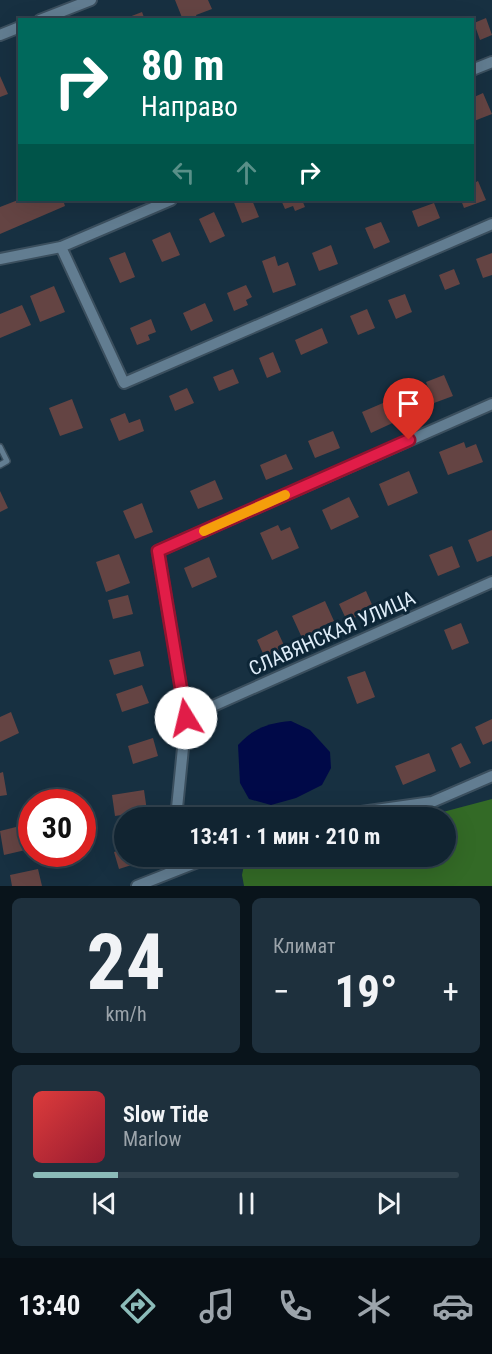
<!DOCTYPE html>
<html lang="ru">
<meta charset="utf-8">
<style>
:root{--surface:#112431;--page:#1e303d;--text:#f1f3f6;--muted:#9ca4ab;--line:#30414d;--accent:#8bbbb9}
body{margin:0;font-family:"Roboto Condensed",sans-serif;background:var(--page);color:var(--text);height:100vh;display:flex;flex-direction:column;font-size:22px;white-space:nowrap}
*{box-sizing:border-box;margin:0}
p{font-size:20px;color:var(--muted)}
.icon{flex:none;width:33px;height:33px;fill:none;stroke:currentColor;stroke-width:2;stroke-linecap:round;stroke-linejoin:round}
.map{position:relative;height:886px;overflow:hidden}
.drawer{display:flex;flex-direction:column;gap:12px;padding:12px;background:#09141b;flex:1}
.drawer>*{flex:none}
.top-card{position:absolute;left:18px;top:18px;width:456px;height:183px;border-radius:0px;box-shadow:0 6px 24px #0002,0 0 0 2px var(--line);background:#00695c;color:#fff;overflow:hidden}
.speed{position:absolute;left:18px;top:789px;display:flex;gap:12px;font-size:30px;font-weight:700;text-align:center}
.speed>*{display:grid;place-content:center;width:78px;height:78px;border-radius:50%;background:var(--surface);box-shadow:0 6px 24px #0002,0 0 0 2px var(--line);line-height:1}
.speed .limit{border:9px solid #d22;background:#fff;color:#111}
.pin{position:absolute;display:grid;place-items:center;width:51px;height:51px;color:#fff;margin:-62px -26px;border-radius:50% 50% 50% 0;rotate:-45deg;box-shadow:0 0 6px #0007}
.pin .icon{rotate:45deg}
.me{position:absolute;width:66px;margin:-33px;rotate:351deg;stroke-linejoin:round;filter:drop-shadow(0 0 4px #0008)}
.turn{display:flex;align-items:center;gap:21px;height:126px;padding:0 24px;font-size:27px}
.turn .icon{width:78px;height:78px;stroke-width:2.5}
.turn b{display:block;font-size:42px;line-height:51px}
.lanes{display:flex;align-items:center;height:57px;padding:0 24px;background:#0003;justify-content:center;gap:30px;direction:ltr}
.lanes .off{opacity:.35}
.big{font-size:45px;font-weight:700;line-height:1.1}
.drawer .widget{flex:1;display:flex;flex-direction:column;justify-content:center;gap:9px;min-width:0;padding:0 21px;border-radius:9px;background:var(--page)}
.drawer .dial{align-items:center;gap:0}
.dial b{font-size:78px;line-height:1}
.song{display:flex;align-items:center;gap:18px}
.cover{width:72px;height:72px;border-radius:9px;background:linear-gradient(135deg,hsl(0 70% 55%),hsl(350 70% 35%))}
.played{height:6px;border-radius:3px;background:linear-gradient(90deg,var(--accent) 20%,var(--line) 20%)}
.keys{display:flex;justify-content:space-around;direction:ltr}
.heat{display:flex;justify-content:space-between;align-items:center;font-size:33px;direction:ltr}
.drawer .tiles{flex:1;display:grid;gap:12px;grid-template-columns:1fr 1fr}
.widget:last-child{grid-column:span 2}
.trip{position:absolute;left:114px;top:807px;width:342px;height:60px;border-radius:30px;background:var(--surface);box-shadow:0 6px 24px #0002,0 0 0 2px var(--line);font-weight:700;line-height:60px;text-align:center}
.menu{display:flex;height:96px;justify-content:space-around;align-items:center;background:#070e14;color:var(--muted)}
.menu .icon{width:42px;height:42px}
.menu .selected{color:var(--accent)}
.menu b{font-size:27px;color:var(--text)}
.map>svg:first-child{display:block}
.forest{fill:#336a26}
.water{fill:#000948}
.building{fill:#644443}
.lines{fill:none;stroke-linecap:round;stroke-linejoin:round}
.service-casing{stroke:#3b4f5e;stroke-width:8}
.minor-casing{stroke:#3b4f5e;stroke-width:14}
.service{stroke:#627d91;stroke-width:5}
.minor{stroke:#627d91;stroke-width:10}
.route-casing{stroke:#92132f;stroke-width:15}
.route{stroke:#e11d48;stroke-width:10}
.slow{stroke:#f59e0b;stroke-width:10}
.labels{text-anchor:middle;stroke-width:6;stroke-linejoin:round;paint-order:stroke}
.street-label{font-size:20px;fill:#dfedf9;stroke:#0d2637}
</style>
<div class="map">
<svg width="492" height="886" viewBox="0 0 492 886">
<rect width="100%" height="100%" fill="#173041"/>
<path class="forest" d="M492 799V886H244L242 875 244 865 260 857 446 856V818L424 817Z"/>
<path class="water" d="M291 721 310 730 330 752 331 768 322 785 296 798 271 805 249 799 240 783 238 745C254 728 268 723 291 721Z"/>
<path class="building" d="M175 0H208L212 9 196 15 198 20H183Z
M142 12 145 20H130L129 17Z
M486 18 492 35 480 40 474 23Z
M0 76 8 94 0 97Z
M483 93 492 114 474 121 472 98Z
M478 181 486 200 464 208 461 200H472V184Z
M18 200H63L65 206 0 234V207Z
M233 200H252L259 217 242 223Z
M281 200H302L305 207 295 211 293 206 285 209Z
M434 203 440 218 418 227 412 211Z
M214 212 225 236 210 243 199 219Z
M381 222 390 242 374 249 365 228Z
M170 232 180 255 162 262 152 240Z
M331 245 338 264 319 271 312 253Z
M125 252 135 277 120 283 109 258Z
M492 253V275L483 278 476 259Z
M275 256 278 266 288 262 296 285 273 293 262 261Z
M454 269 460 284 445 290 439 275Z
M246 285 252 297 246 300 248 305 234 311 227 293Z
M54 286 65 312 40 322 30 296Z
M405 294 412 312 396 319 388 300Z
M205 303 213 321 191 331 183 313Z
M22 305 31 325 0 338V314Z
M367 309 375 328 358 335 350 316Z
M151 319 156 332 148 335 150 340 137 345 130 328Z
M322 328 328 343 301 355 295 340Z
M273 352 281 372 267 378 259 358Z
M233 369 239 383 219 391 213 377Z
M444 375 453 396 434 403 426 382Z
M187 388 194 403 175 411 169 396Z
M72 399 83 428 60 436 49 408Z
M390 400 399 420 371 433 362 412Z
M125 413 129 423 140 419 144 431 119 441 110 419Z
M333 431 340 448 315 458 308 441Z
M464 442 466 448 476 444 483 462 448 475 439 452Z
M286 454 293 469 266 480 260 465Z
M409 471 418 493 388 506 379 484Z
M215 480 223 499 198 509 190 491Z
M0 491 8 508 0 512Z
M349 497 359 517 331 530 322 510Z
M142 503 153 532 135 539 123 511Z
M278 525 281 531 290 527 299 548 272 560 260 533Z
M492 530V556L477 562 468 540Z
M452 546 460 567 438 576 429 555Z
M119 554 130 583 106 592 96 562Z
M209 557 217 577 192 588 184 568Z
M366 591 374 609 347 621 339 604Z
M128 595 133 614 113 619 108 600Z
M325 601 334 621 322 626 324 631 303 640 292 616Z
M461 623 469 643 452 650 444 630Z
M277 630 288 654 278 659 276 654 265 658 257 640Z
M140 651 144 666 114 675 109 660Z
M365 671 375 697 357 704 347 677Z
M142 685 149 703 122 712 116 694Z
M11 712 19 733 0 742V717Z
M492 719V741L483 745 475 727Z
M153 738 158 756 133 764 128 746Z
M461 743 471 763 460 768 451 748Z
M429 753 436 771 403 785 395 766Z
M3 772 7 795 0 796V773Z
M144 790 147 811 115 816 112 795Z
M24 825 30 849 4 855 0 831Z
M124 849V856H143L144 861 119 869 114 852Z
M38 869 42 886H12L10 875Z"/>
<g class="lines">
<defs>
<path id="service" d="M0 447 7 461 0 465"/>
<path id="minor" d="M40 20 91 0
M0 35 20 27
M472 70 492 62
M61 247 124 383 492 224
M0 259 61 247 171 200
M186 718 492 582
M176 818 186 718 158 551 492 404
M319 818 432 802 492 776
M170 872 172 856
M137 886 213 856"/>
</defs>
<use href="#service" class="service-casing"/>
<use href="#minor" class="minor-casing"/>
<use href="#service" class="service"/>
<use href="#minor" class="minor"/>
</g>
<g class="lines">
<defs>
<path id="route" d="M186 718 158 551 409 440"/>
</defs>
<use href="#route" class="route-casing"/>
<use href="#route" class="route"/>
<path class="slow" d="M204 531 285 495"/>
</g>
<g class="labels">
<g class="street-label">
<text transform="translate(332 633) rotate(-24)" y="7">СЛАВЯНСКАЯ УЛИЦА</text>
</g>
</g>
</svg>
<div class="speed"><div class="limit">30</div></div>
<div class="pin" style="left:409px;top:440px;background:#d93025"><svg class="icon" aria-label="arrive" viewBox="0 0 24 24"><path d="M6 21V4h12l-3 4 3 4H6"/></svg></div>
<svg class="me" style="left:186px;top:718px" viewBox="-20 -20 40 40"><circle r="19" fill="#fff"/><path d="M0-13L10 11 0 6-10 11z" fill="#e11d48"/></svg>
<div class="trip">13:41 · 1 мин · 210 m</div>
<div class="top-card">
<div class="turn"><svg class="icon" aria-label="right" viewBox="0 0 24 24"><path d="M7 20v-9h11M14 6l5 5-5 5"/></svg><div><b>80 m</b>Направо</div></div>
<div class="lanes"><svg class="icon off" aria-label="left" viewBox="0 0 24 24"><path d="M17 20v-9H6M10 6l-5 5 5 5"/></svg><svg class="icon off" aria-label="ahead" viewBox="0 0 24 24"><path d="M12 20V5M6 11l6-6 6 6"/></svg><svg class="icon" aria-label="right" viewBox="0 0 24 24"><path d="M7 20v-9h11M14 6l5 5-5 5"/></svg></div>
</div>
</div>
<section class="drawer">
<div class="tiles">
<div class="widget dial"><b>24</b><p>km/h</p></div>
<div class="widget"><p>Климат</p>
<div class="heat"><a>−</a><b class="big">19°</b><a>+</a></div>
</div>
<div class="widget">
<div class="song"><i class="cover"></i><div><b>Slow Tide</b><p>Marlow</p></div></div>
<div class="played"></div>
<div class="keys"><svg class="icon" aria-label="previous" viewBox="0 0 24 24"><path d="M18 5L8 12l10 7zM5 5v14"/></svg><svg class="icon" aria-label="pause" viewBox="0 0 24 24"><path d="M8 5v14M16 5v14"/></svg><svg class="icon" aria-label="next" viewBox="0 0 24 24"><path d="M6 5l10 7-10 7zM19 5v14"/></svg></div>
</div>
</div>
</section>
<nav class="menu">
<b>13:40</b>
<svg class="icon selected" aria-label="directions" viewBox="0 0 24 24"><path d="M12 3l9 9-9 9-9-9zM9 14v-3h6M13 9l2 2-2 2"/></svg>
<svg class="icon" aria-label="music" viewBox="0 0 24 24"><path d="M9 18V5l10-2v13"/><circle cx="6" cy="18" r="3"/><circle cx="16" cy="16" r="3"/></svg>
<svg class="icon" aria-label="phone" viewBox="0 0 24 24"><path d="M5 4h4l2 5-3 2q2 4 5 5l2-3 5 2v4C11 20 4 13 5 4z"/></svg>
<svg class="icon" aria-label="climate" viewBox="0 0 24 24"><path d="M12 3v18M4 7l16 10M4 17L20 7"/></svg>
<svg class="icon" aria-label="car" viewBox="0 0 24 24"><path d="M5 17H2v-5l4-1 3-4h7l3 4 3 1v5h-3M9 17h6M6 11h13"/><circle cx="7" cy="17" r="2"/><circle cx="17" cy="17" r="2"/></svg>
</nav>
